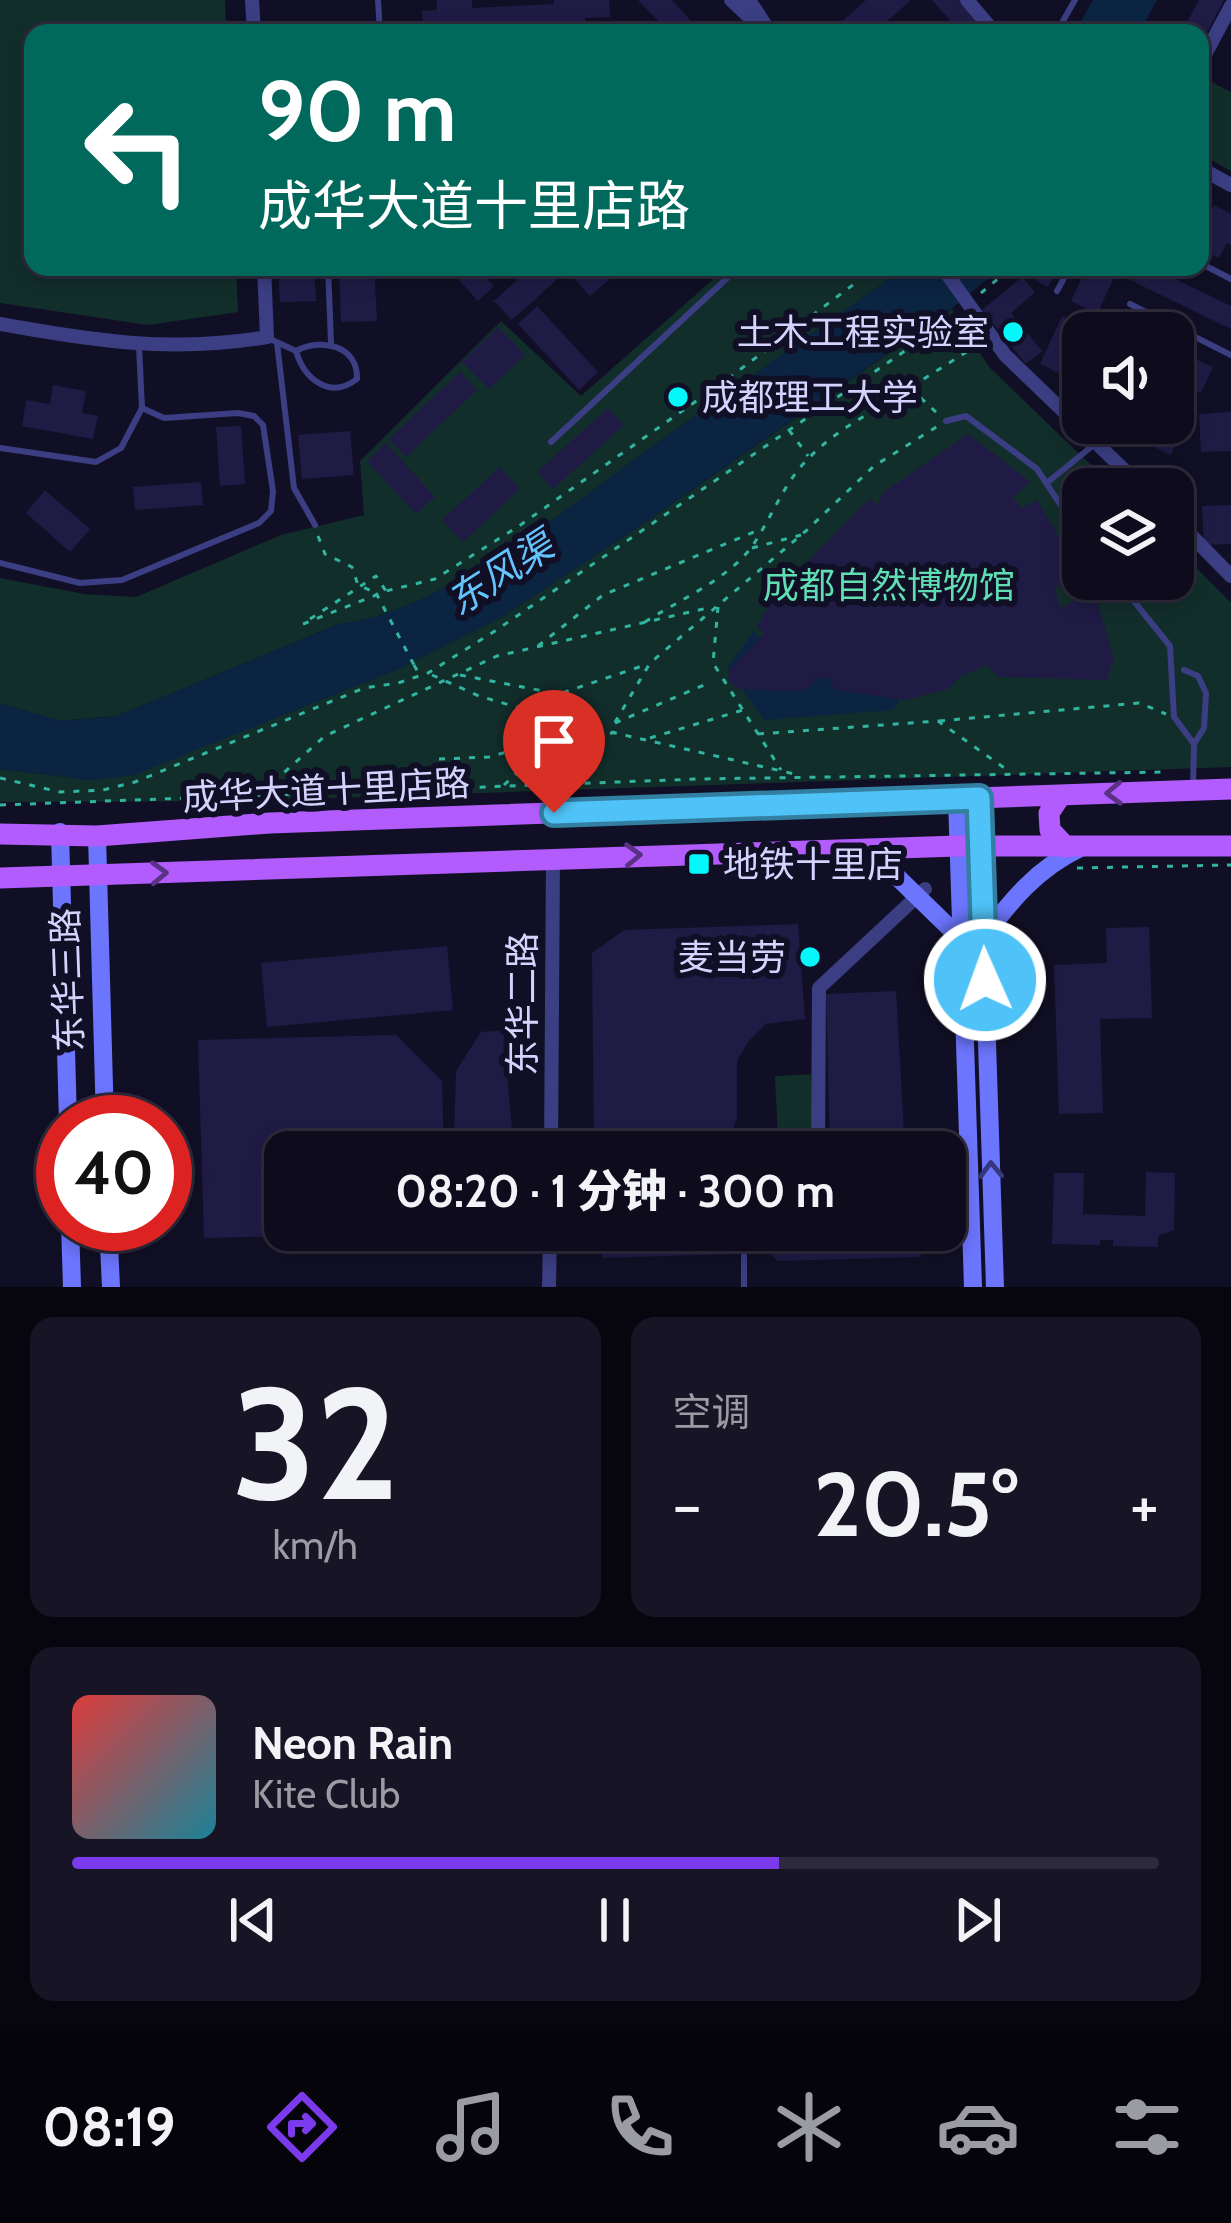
<!DOCTYPE html>
<html lang="zh">
<meta charset="utf-8">
<style>
:root{--surface:#0d0b1c;--page:#161425;--text:#f1f3f6;--muted:#9a9ba3;--line:#2d2b3b;--accent:#7c3aed}
body{margin:0;font-family:Cabin,"Noto Sans SC",sans-serif;background:var(--page);color:var(--text);height:100vh;display:flex;flex-direction:column;font-size:45px;white-space:nowrap}
*{box-sizing:border-box;margin:0}
p{font-size:39px;color:var(--muted)}
.icon{flex:none;width:66px;height:66px;fill:none;stroke:currentColor;stroke-width:2;stroke-linecap:round;stroke-linejoin:round}
.map{position:relative;height:1287px;overflow:hidden}
.panel{display:flex;flex-direction:column;gap:30px;padding:30px;background:#07060f;flex:1}
.panel>*{flex:none}
.top-card{position:absolute;left:24px;top:24px;width:1185px;height:252px;border-radius:24px;box-shadow:0 6px 18px #0003,0 0 0 3px var(--line);background:#00695c;color:#fff;overflow:hidden}
.buttons{position:absolute;left:1062px;top:312px;display:grid;gap:24px}
.buttons a{display:grid;place-items:center;width:132px;height:132px;border-radius:24px;background:var(--surface);box-shadow:0 6px 18px #0003,0 0 0 3px var(--line);font-size:60px}
.speed{position:absolute;left:36px;top:1095px;display:flex;gap:24px;font-size:60px;font-weight:700;text-align:center}
.speed>*{display:grid;place-content:center;width:156px;height:156px;border-radius:50%;background:var(--surface);box-shadow:0 6px 18px #0003,0 0 0 3px var(--line);line-height:1}
.speed .limit{border:18px solid #d22;background:#fff;color:#111}
.pin{position:absolute;display:grid;place-items:center;width:102px;height:102px;color:#fff;margin:-123px -51px;border-radius:50% 50% 50% 0;rotate:-45deg;box-shadow:0 0 12px #0007}
.pin .icon{rotate:45deg}
.me{position:absolute;width:132px;margin:-66px;rotate:358deg;stroke-linejoin:round;filter:drop-shadow(0 0 9px #0008)}
.turn{display:flex;align-items:center;gap:42px;height:252px;padding:0 36px;font-size:54px}
.turn .icon{width:156px;height:156px;stroke-width:2.5}
.turn b{display:block;font-size:84px;line-height:102px}
.big{font-size:90px;font-weight:800;line-height:1.1}
.panel .card{flex:1;display:flex;flex-direction:column;justify-content:center;gap:18px;min-width:0;padding:0 42px;border-radius:24px;background:var(--page)}
.panel .dial{align-items:center;gap:0}
.dial b{font-size:156px;line-height:1}
.song{display:flex;align-items:center;gap:36px}
.cover{width:144px;height:144px;border-radius:18px;background:linear-gradient(135deg,hsl(0 70% 55%),hsl(190 70% 35%))}
.played{height:12px;border-radius:6px;background:linear-gradient(90deg,var(--accent) 65%,var(--line) 65%)}
.keys{display:flex;justify-content:space-around;direction:ltr}
.heat{display:flex;justify-content:space-between;align-items:center;font-size:66px;direction:ltr}
.panel .tiles{flex:1;display:grid;gap:30px;grid-template-columns:1fr 1fr}
.card:last-child{grid-column:span 2}
.trip{position:absolute;left:264px;top:1131px;width:702px;height:120px;border-radius:24px;background:var(--surface);box-shadow:0 6px 18px #0003,0 0 0 3px var(--line);font-weight:800;line-height:120px;text-align:center}
.menu{display:flex;height:192px;justify-content:space-around;align-items:center;background:#05040b;color:var(--muted)}
.menu .icon{width:84px;height:84px}
.menu .selected{color:var(--accent)}
.menu b{font-size:54px;color:var(--text)}
.map>svg:first-child{display:block}
.green{fill:#122e2b}
.water{fill:#0b2442}
.building{fill:#201b45}
.lines{fill:none;stroke-linecap:round;stroke-linejoin:round}
.path{stroke:#31b5a1;stroke-width:3;stroke-dasharray:6 9;stroke-linecap:butt}
.lane{stroke:#3b3e83;stroke-width:6}
.street{stroke:#3b3e83;stroke-width:14}
.secondary{stroke:#6c75fd;stroke-width:18}
.primary{stroke:#b25cfd;stroke-width:21}
.path-bridge{stroke:#31b5a1;stroke-width:3;stroke-dasharray:6 9;stroke-linecap:butt}
.oneway{stroke:#593286}
.oneway2{stroke:#35387b}
.route-casing{stroke:#337fa1;stroke-width:30}
.route{stroke:#4fc3f7;stroke-width:21}
.poi-dot{fill:#04f7fa;stroke:#110f25;stroke-width:4.5}
.labels{text-anchor:middle;stroke-width:12;stroke-linejoin:round;paint-order:stroke}
.poi-label{font-size:36px;fill:#d4d3fe;stroke:#110f25;text-anchor:end}
.park-label{font-size:36px;fill:#60deb3;stroke:#110f25}
.street-label{font-size:36px;fill:#d4d3fe;stroke:#110f25}
.water-label{font-size:39px;font-style:italic;fill:#63c3fd;stroke:#110f25}
</style>
<div class="map">
<svg width="1231" height="1287" viewBox="0 0 1231 1287">
<rect width="100%" height="100%" fill="#110f25"/>
<path class="green" d="M0 0H225L226 33H33V267H236L238 312 148 325 0 303Z
M1206 79 1231 92V171L1200 154V89Z
M727 267H906C823 326 740 384 657 443 575 502 441 614 339 624L117 716 59 721 0 703V578L84 594 136 597 281 535 364 515 360 461 501 321 581 396Z
M952 309 989 367 1116 489H1083V579H1173V544L1231 603V767L250 801 0 802V769L91 780 268 720 396 670 500 618 656 515Z
M811 1074 814 1138 778 1140 775 1076Z"/>
<path class="water" d="M1093 0H1157L1139 33H1074Z
M906 267H1002L951 309 656 515 500 618 396 670 134 775 91 780 0 769V703L59 721 117 716 339 624C441 614 575 502 657 443 740 384 823 326 906 267Z
M754 631 788 675 893 678 900 699 893 710 764 720 727 668Z"/>
<path class="building" d="M437 0H472V8L554 4V0H609L610 17 585 18V29L555 30 556 33H423L422 11 437 10Z
M638 0H672L692 22 681 33H670Z
M866 0H911L874 33H829Z
M932 0H959L987 33H961Z
M1199 0H1224L1200 46V33H1181Z
M1214 205 1231 214V245L1227 243 1219 258 1213 255 1211 260 1200 254V233Z
M278 267H314L316 301 280 302Z
M339 267H374L377 321 341 322Z
M447 267H476L494 286 478 301Z
M531 267H555L562 275 512 320 494 301Z
M564 267H599L610 279 590 296Z
M1023 267H1059L1048 287 1021 272Z
M1087 267H1119L1097 314 1071 301Z
M1131 267H1150L1231 306V329L1126 278Z
M1022 277 1035 292 1011 313 1042 351 1026 364 982 310Z
M537 306 598 372 579 390 518 324Z
M1062 316 1090 328 1083 333V342L1067 377 1040 364Z
M1106 319 1138 333H1100Z
M498 327 525 355 489 389 462 362Z
M1173 349 1213 367 1201 393 1173 381Z
M460 372 477 390 406 457 389 439Z
M53 385 86 391 82 413 98 416 93 439 22 426 26 400 50 404Z
M608 408 624 425 553 489 537 472Z
M1231 412V451L1201 452 1199 414Z
M1104 423H1173L1183 428 1171 455Z
M241 426 245 484 220 486 216 427Z
M350 431 354 475 302 479 298 435Z
M968 434 1031 482 1013 497 1021 508 1037 500 1072 559 1078 575 1055 588 1060 608 1094 591 1114 659 1107 680 998 677 987 665 961 676 948 689 905 700 835 690 829 679 814 678V684L800 691 737 689 728 679 730 669 764 634 757 627 775 595 869 499 877 505 884 492Z
M386 443 435 497 416 514 367 461Z
M500 467 520 489 463 542 442 520Z
M201 482 203 505 135 510 133 487Z
M45 490 90 529 70 552 26 513Z
M1231 505V544L1204 545 1202 506Z
M798 924 805 1019 766 1024 748 1042 737 1061V1118L724 1152H594L592 953 624 930Z
M1149 927 1152 1018 1100 1019 1103 1113 1059 1114 1054 965 1107 963 1106 928Z
M447 946 453 1010 267 1027 261 963Z
M896 991 905 1152H830L826 994Z
M503 1030 514 1152H464L454 1136 456 1071 481 1032Z
M396 1035 442 1081 444 1152H285V1230H383V1234L204 1238 198 1040Z
M1146 1172 1175 1173 1174 1230 1158 1236V1247L1113 1246V1240H1100V1245L1052 1244 1054 1173H1084L1083 1214 1145 1216Z
M601 1230H733L734 1254 602 1258Z
M760 1230H920L921 1257 778 1261 760 1245Z"/>
<g class="lines">
<path class="path" d="M1200 222 1204 225
M981 293 1012 267
M911 387 979 344
M789 430 808 456
M318 536 325 554 352 567 358 585 376 593
M752 548 801 535
M718 607 713 663 781 770
M310 619 376 576 386 591
M645 622C679 600 729 579 753 545 772 517 784 482 809 458 836 429 877 410 910 388L937 413
M303 624 386 591 435 579 519 526 726 380 858 281 862 267
M538 646 603 595 761 529
M414 665 419 674
M460 675 559 694 648 664
M939 721 1139 703 1166 714
M567 722 799 775
M615 723 704 685
M758 734 938 721 1010 772
M650 738 743 710
M439 759 489 757 583 730
M0 778 60 792 103 790 135 782 364 688 398 683 428 673 495 631 959 314
M504 785 531 760 615 732 614 724 650 663 807 530 874 466 938 426
M262 792 325 736 497 656 712 607
M0 805 698 779 1167 772
M1077 868 1231 865"/>
<path class="lane" d="M378 0 380 33
M1056 33 1075 0
M1200 263 1231 279
M328 267 331 343
M1057 291 1070 267
M1130 304 1231 355
M270 339 296 351C304 379 330 400 357 379 358 346 322 337 296 351
M277 343 294 488 315 525
M139 346 142 408
M946 421 966 416 1037 469 1083 539
M551 442 739 267
M0 448 96 462 121 448 142 408 164 418 238 413 254 416 263 425 273 491 271 511 259 523 122 580 80 583 0 563
M1048 482 1096 443
M1116 579 1170 646 1174 717 1194 744
M1184 670 1198 676 1206 693 1204 728 1194 744 1193 786
M744 1232V1287"/>
<path class="street" d="M252 0 254 33
M731 0 766 33
M749 0 768 29
M967 0 995 33
M1200 64 1231 6
M1200 168 1231 185
M942 267 1005 355 1144 489
M0 324C93 341 172 353 267 337L264 267
M1173 517 1231 576
M551 1152 553 857
M818 1152 819 988 925 889
M945 1177H969
M549 1287 550 1230"/>
<path class="secondary" d="M979 798 995 1287
M957 799 973 1287
M60 832 68 1122
M97 836 105 1122
M859 849 889 869 961 939
M984 937C1011 900 1038 868 1080 848
M70 1224 72 1287
M108 1224 111 1287"/>
<path class="primary" d="M1061 795 1049 813 1050 830 1066 847
M0 834 97 836 270 823 1231 789
M0 878 958 846H1231"/>
<path class="path-bridge" d="M376 593 414 665
M432 675 479 696 567 722"/>
</g>
<defs><path id="oneway-chevron" d="M-2-3.5L2.5 0L-2 3.5" fill="none" stroke-width="1.6" stroke-linecap="round" stroke-linejoin="round" transform="scale(3)"/></defs>
<g class="oneway">
<use href="#oneway-chevron" transform="translate(1114 793) rotate(178)"/>
<use href="#oneway-chevron" transform="translate(633 855) rotate(-2)"/>
<use href="#oneway-chevron" transform="translate(159 873) rotate(-2)"/>
</g>
<use class="oneway2" href="#oneway-chevron" transform="translate(991 1170) rotate(-92)"/>
<g class="lines">
<defs>
<path id="route" d="M554 813 979 798 985 980"/>
</defs>
<use href="#route" class="route-casing"/>
<use href="#route" class="route"/>
</g>
<g class="poi-dot">
<circle cx="1013" cy="332" r="12"/>
<circle cx="678" cy="397" r="12"/>
<rect x="687" y="852" width="24" height="24" rx="6"/>
<circle cx="810" cy="957" r="12"/>
</g>
<g class="labels">
<g class="poi-label">
<text x="989" y="345">土木工程实验室</text>
<text x="702" y="410" text-anchor="start">成都理工大学</text>
<text x="723" y="877" text-anchor="start">地铁十里店</text>
<text x="786" y="970">麦当劳</text>
</g>
<g class="park-label">
<text x="889" y="598">成都自然博物馆</text>
</g>
<g class="street-label">
<text transform="translate(326 790) rotate(-3)" y="13">成华大道十里店路</text>
<text transform="translate(67 980) rotate(-92)" y="13">东华三路</text>
<text transform="translate(522 1004) rotate(-90)" y="13">东华二路</text>
</g>
<g class="water-label">
<text transform="translate(500 573) rotate(-33)" y="14">东风渠</text>
</g>
</g>
</svg>
<div class="buttons">
<a><svg class="icon" aria-label="sound" viewBox="0 0 24 24"><path d="M4 9h4l5-4v14l-5-4H4zM17 9q2 3 0 6"/></svg></a>
<a><svg class="icon" aria-label="layers" viewBox="0 0 24 24"><path d="M12 4l9 5-9 5-9-5zM3 14l9 5 9-5"/></svg></a>
</div>
<div class="speed"><div class="limit">40</div></div>
<div class="pin" style="left:554px;top:813px;background:#d93025"><svg class="icon" aria-label="arrive" viewBox="0 0 24 24"><path d="M6 21V4h12l-3 4 3 4H6"/></svg></div>
<svg class="me" style="left:985px;top:980px" viewBox="-20 -20 40 40"><circle r="17" fill="#4fc3f7" stroke="#fff" stroke-width="3"/><path d="M0-11L8 9 0 5-8 9z" fill="#fff"/></svg>
<div class="trip">08:20 · 1 分钟 · 300 m</div>
<div class="top-card">
<div class="turn"><svg class="icon" aria-label="left" viewBox="0 0 24 24"><path d="M17 20v-9H6M10 6l-5 5 5 5"/></svg><div><b>90 m</b>成华大道十里店路</div></div>
</div>
</div>
<section class="panel">
<div class="tiles">
<div class="card dial"><b>32</b><p>km/h</p></div>
<div class="card"><p>空调</p>
<div class="heat"><a>−</a><b class="big">20.5°</b><a>+</a></div>
</div>
<div class="card">
<div class="song"><i class="cover"></i><div><b>Neon Rain</b><p>Kite Club</p></div></div>
<div class="played"></div>
<div class="keys"><svg class="icon" aria-label="previous" viewBox="0 0 24 24"><path d="M18 5L8 12l10 7zM5 5v14"/></svg><svg class="icon" aria-label="pause" viewBox="0 0 24 24"><path d="M8 5v14M16 5v14"/></svg><svg class="icon" aria-label="next" viewBox="0 0 24 24"><path d="M6 5l10 7-10 7zM19 5v14"/></svg></div>
</div>
</div>
</section>
<nav class="menu">
<b>08:19</b>
<svg class="icon selected" aria-label="directions" viewBox="0 0 24 24"><path d="M12 3l9 9-9 9-9-9zM9 14v-3h6M13 9l2 2-2 2"/></svg>
<svg class="icon" aria-label="music" viewBox="0 0 24 24"><path d="M9 18V5l10-2v13"/><circle cx="6" cy="18" r="3"/><circle cx="16" cy="16" r="3"/></svg>
<svg class="icon" aria-label="phone" viewBox="0 0 24 24"><path d="M5 4h4l2 5-3 2q2 4 5 5l2-3 5 2v4C11 20 4 13 5 4z"/></svg>
<svg class="icon" aria-label="climate" viewBox="0 0 24 24"><path d="M12 3v18M4 7l16 10M4 17L20 7"/></svg>
<svg class="icon" aria-label="car" viewBox="0 0 24 24"><path d="M5 17H2v-5l4-1 3-4h7l3 4 3 1v5h-3M9 17h6M6 11h13"/><circle cx="7" cy="17" r="2"/><circle cx="17" cy="17" r="2"/></svg>
<svg class="icon" aria-label="filters" viewBox="0 0 24 24"><path d="M4 7h16M4 17h16"/><circle cx="9" cy="7" r="2"/><circle cx="15" cy="17" r="2"/></svg>
</nav>
